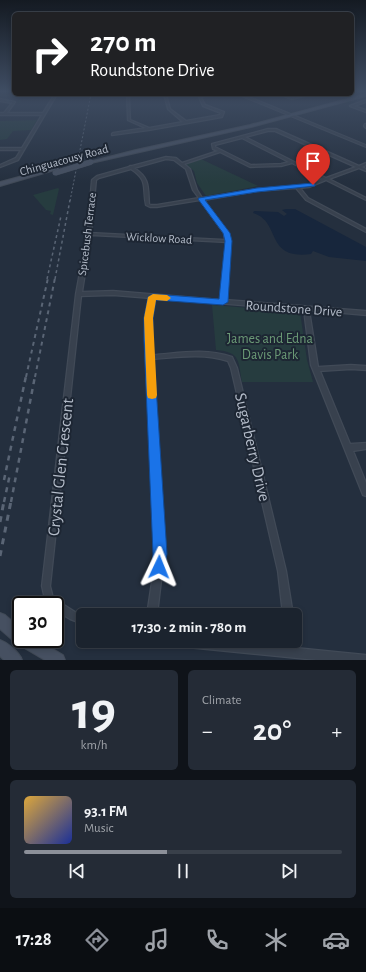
<!DOCTYPE html>
<meta charset="utf-8">
<style>
:root{--surface:#1b232e;--page:#242b36;--text:#f1f3f6;--muted:#a0a4aa;--line:#39404a;--accent:#8c9099}
body{margin:0;font-family:"Alegreya Sans",sans-serif;background:var(--page);color:var(--text);height:100vh;display:flex;flex-direction:column;font-size:15px;white-space:nowrap}
*{box-sizing:border-box;margin:0}
p{font-size:13px;color:var(--muted)}
.icon{flex:none;width:22px;height:22px;fill:none;stroke:currentColor;stroke-width:2;stroke-linecap:round;stroke-linejoin:round}
.map{position:relative;height:660px;overflow:hidden}
.panel{display:flex;flex-direction:column;gap:10px;padding:10px;background:#0f1319;flex:1}
.panel>*{flex:none}
.banner{position:absolute;left:12px;top:12px;width:342px;height:84px;border-radius:6px;box-shadow:0 2px 6px #0003,0 0 0 1px var(--line);background:#202124;color:#fff;overflow:hidden}
.speed{position:absolute;left:12px;top:596px;display:flex;gap:8px;font-size:20px;font-weight:700;text-align:center}
.speed>*{display:grid;place-content:center;width:52px;height:52px;border-radius:50%;background:var(--surface);box-shadow:0 2px 6px #0003,0 0 0 1px var(--line);line-height:1}
.speed .limit{border:2px solid #111;border-radius:6px;background:#fff;color:#111}
.pin{position:absolute;display:grid;place-items:center;width:34px;height:34px;color:#fff;margin:-41px -17px;border-radius:50% 50% 50% 0;rotate:-45deg;box-shadow:0 0 4px #0007}
.pin .icon{rotate:45deg}
.me{position:absolute;width:44px;margin:-22px;rotate:2deg;stroke-linejoin:round;filter:drop-shadow(0 0 3px #0008)}
.turn{display:flex;align-items:center;gap:14px;height:84px;padding:0 12px;font-size:18px}
.turn .icon{width:52px;height:52px;stroke-width:2.5}
.turn b{display:block;font-size:28px;line-height:34px}
.big{font-size:30px;font-weight:700;line-height:1.1}
.panel .widget{flex:1;display:flex;flex-direction:column;justify-content:center;gap:6px;min-width:0;padding:0 14px;border-radius:6px;background:var(--page)}
.panel .dial{align-items:center;gap:0}
.dial b{font-size:52px;line-height:1}
.song{display:flex;align-items:center;gap:12px}
.cover{width:48px;height:48px;border-radius:6px;background:linear-gradient(135deg,hsl(40 70% 55%),hsl(230 70% 35%))}
.played{height:4px;border-radius:2px;background:linear-gradient(90deg,var(--accent) 45%,var(--line) 45%)}
.keys{display:flex;justify-content:space-around;direction:ltr}
.heat{display:flex;justify-content:space-between;align-items:center;font-size:22px;direction:ltr}
.panel .tiles{flex:1;display:grid;gap:10px;grid-template-columns:1fr 1fr}
.widget:last-child{grid-column:span 2}
.trip{position:absolute;left:76px;top:608px;width:226px;height:40px;border-radius:6px;background:var(--surface);box-shadow:0 2px 6px #0003,0 0 0 1px var(--line);font-weight:700;line-height:40px;text-align:center}
.dock{display:flex;height:64px;justify-content:space-around;align-items:center;background:#0b0e12;color:var(--muted)}
.dock .icon{width:28px;height:28px}
.dock .current{color:var(--accent)}
.dock b{font-size:18px;color:var(--text)}
.map>svg:first-child{display:block}
.green{fill:#263c3f}
.water{fill:#17263c}
.lines{fill:none;stroke-linecap:round;stroke-linejoin:round}
.minor-casing{stroke:#414a57;stroke-width:2.5}
.tertiary-casing{stroke:#414a57;stroke-width:2}
.secondary-casing{stroke:#414a57;stroke-width:2}
.minor{fill:#38414e;fill-rule:evenodd}
.tertiary{fill:#38414e;fill-rule:evenodd}
.secondary{fill:#465061;fill-rule:evenodd}
.rail-far4{stroke:#5a6575;stroke-width:1;stroke-dasharray:2 2;stroke-linecap:butt}
.rail-far3{stroke:#5a6575;stroke-width:1.5;stroke-dasharray:3 3;stroke-linecap:butt}
.rail-far2{stroke:#5a6575;stroke-width:2;stroke-dasharray:4 4;stroke-linecap:butt}
.rail-far1{stroke:#5a6575;stroke-width:2.5;stroke-dasharray:5 5;stroke-linecap:butt}
.rail{stroke:#5a6575;stroke-width:3;stroke-dasharray:6 6;stroke-linecap:butt}
.secondary-bridge-casing{stroke:#414a57;stroke-width:6;stroke-linecap:butt}
.secondary-bridge{stroke:#465061;stroke-width:5}
.route{fill:#1a73e8;stroke:#114b97}
.slow{fill:#f59e0b}
.labels{text-anchor:middle;stroke-width:4;stroke-linejoin:round;paint-order:stroke}
.far-street-label{font-size:12px;fill:#b4bcc9;stroke:#1d2633}
.street-label{font-size:14px;fill:#b4bcc9;stroke:#1d2633}
.park-label{font-size:14px;fill:#6b9a76;stroke:#1d2633}
.near-street-label{font-size:17px;fill:#b4bcc9;stroke:#1d2633}
</style>
<div class="map">
<svg width="366" height="660" viewBox="0 0 366 660">
<rect width="100%" height="100%" fill="#242f3e"/>
<path class="green" d="M37 120 31 130 13 131 7 139 0 140V121Z
M201 159 258 186 206 196 197 183 194 171 186 164Z
M58 188 59 189 53 215 50 214 51 211 46 210 33 195Z
M212 305 300 312 307 360 313 382H242C238 361 241 352 216 350Z"/>
<path class="water" d="M286 209H295L366 247V261L329 257 313 251 311 254C264 260 282 222 253 213L254 211 278 212 284 216 287 214 282 210Z"/>
<g class="lines">
<defs>
<path id="minor" d="M55 94H57L18 160 0 167V165L16 158 21 150H0V148H22L42 115H0V113H4L12 103 0 101V99L15 102 7 113H43Z
M127 94H129L130 120 149 128 183 122 168 109 164 94H166L170 109 186 121 220 115 221 113 203 106 199 97 205 94H227L205 96 201 97 205 105 224 112 222 117 149 130 112 135V134L113 133 146 128 128 120Z
M279 94C284 94 287 97 292 97 298 98 306 94 312 94L292 99Z
M366 100V102L354 106 366 110V112L350 106Z
M365 124H366V128L364 126Z
M268 129H276L359 166 366 163V165L362 167 366 169V171L359 168 329 179 366 198V200L326 180 309 187 300 188 308 198 366 229V232L306 200 296 188 257 191 204 200 228 233 230 241 226 300 366 311V315L309 310 318 367 351 365 366 366V370L351 369 320 371 350 444 366 443V449L353 451 366 483V496L363 495 311 365 304 310 155 298 151 318 153 355C181 353 204 348 232 357L237 368 286 571 293 615H283L278 571 231 368 228 361C203 353 178 357 153 359L164 555 157 615H147L156 555 145 318 150 298 113 295 81 296 50 586 53 598 75 612 85 615H83V624L70 619 55 610V605L46 604 42 586 76 294 87 234 92 180 97 176 129 167 130 166H132L166 157 176 158 182 163 218 151 213 149 212 144ZM268 131H275L356 167 326 178 245 137ZM242 138 289 162 281 164 251 165 215 147V145ZM220 152 250 167 281 166 292 163 323 179 307 185 257 189 202 198 197 190 190 169 184 164ZM166 159 174 160 186 169 193 190 199 198 157 205H151L149 204C148 187 150 178 134 168ZM131 169C149 181 142 187 146 205L150 207H157L200 200 224 233 225 240 91 233 96 180 99 178ZM91 235 226 242 221 300 113 291 82 292Z
M295 639 296 648 366 655V660H317L176 646 173 644 171 641H224L287 647 286 641H295Z"/>
<path id="tertiary" d="M237 94H242L366 145V147Z"/>
<path id="secondary" d="M366 94V96L251 127 91 163 89 162 136 150 250 125Z
M56 167H58V169L0 186V182Z
M0 613 5 615 21 629V639H36L63 655 65 660H45L16 643 0 629Z
M0 640C8 643 19 652 22 660H4L0 656Z"/>
</defs>
<use href="#minor" class="minor-casing"/>
<use href="#tertiary" class="tertiary-casing"/>
<use href="#secondary" class="secondary-casing"/>
<use href="#minor" class="minor"/>
<use href="#tertiary" class="tertiary"/>
<use href="#secondary" class="secondary"/>
<path class="rail-far4" d="M70 201 91 94"/>
<path class="rail-far3" d="M47 279 61 216
M55 279 70 200"/>
<path class="rail-far2" d="M26 377 48 278
M35 377 55 278"/>
<path class="rail-far1" d="M4 480 26 376
M4 502 10 474
M11 502 35 376"/>
<path class="rail" d="M0 522 4 501
M0 556 11 501"/>
<defs>
<path id="secondary-bridge" d="M55 173 91 162"/>
</defs>
<use href="#secondary-bridge" class="secondary-bridge-casing"/>
<use href="#secondary-bridge" class="secondary-bridge"/>
</g>
<linearGradient id="sky" x2="0" y2="1"><stop stop-color="#141a22"/><stop offset="0.5" stop-color="#3f4d63"/><stop offset="1" stop-color="#3f4d63" stop-opacity="0"/></linearGradient>
<rect width="366" height="183" fill="url(#sky)"/>
<path class="route" d="M313 183 315 184V186L257 192 205 200 230 233 232 241 228 302 223 305 156 300 153 318V340L167 554 164 572 159 575 154 572 152 567 153 554 144 340V318L148 297 153 294 219 299 225 241 223 233 198 199 199 198 257 188Z"/>
<path class="slow" d="M153 294 167 295 171 298 167 301 156 300 153 318 157 395 156 398 152 399 148 398 147 395 144 318 148 297Z"/>
<g class="labels">
<g class="far-street-label">
<text transform="translate(64 160) rotate(-15)" y="4">Chinguacousy Road</text>
<text transform="translate(87 234) rotate(-83)" y="4">Spicebush Terrace</text>
<text transform="translate(159 238) rotate(3)" y="4">Wicklow Road</text>
</g>
<g class="street-label">
<text transform="translate(294 308) rotate(4)" y="5">Roundstone Drive</text>
</g>
<g class="park-label">
<text x="270" y="343">James and Edna<tspan x="270" dy="16">Davis Park</tspan></text>
</g>
<g class="near-street-label">
<text transform="translate(253 447) rotate(77)" y="6">Sugarberry Drive</text>
<text transform="translate(60 467) rotate(-84)" y="6">Crystal Glen Crescent</text>
</g>
</g>
</svg>
<div class="speed"><div class="limit">30</div></div>
<div class="pin" style="left:313px;top:185px;background:#d93025"><svg class="icon" aria-label="arrive" viewBox="0 0 24 24"><path d="M6 21V4h12l-3 4 3 4H6"/></svg></div>
<svg class="me" style="left:159px;top:567px" viewBox="-20 -20 40 40"><path d="M0-17L14 15 0 8-14 15z" fill="#1a73e8" stroke="#fff" stroke-width="4"/></svg>
<div class="trip">17:30 · 2 min · 780 m</div>
<div class="banner">
<div class="turn"><svg class="icon" aria-label="right" viewBox="0 0 24 24"><path d="M7 20v-9h11M14 6l5 5-5 5"/></svg><div><b>270 m</b>Roundstone Drive</div></div>
</div>
</div>
<section class="panel">
<div class="tiles">
<div class="widget dial"><b>19</b><p>km/h</p></div>
<div class="widget"><p>Climate</p>
<div class="heat"><a>−</a><b class="big">20°</b><a>+</a></div>
</div>
<div class="widget">
<div class="song"><i class="cover"></i><div><b>93.1 FM</b><p>Music</p></div></div>
<div class="played"></div>
<div class="keys"><svg class="icon" aria-label="previous" viewBox="0 0 24 24"><path d="M18 5L8 12l10 7zM5 5v14"/></svg><svg class="icon" aria-label="pause" viewBox="0 0 24 24"><path d="M8 5v14M16 5v14"/></svg><svg class="icon" aria-label="next" viewBox="0 0 24 24"><path d="M6 5l10 7-10 7zM19 5v14"/></svg></div>
</div>
</div>
</section>
<nav class="dock">
<b>17:28</b>
<svg class="icon current" aria-label="directions" viewBox="0 0 24 24"><path d="M12 3l9 9-9 9-9-9zM9 14v-3h6M13 9l2 2-2 2"/></svg>
<svg class="icon" aria-label="music" viewBox="0 0 24 24"><path d="M9 18V5l10-2v13"/><circle cx="6" cy="18" r="3"/><circle cx="16" cy="16" r="3"/></svg>
<svg class="icon" aria-label="phone" viewBox="0 0 24 24"><path d="M5 4h4l2 5-3 2q2 4 5 5l2-3 5 2v4C11 20 4 13 5 4z"/></svg>
<svg class="icon" aria-label="climate" viewBox="0 0 24 24"><path d="M12 3v18M4 7l16 10M4 17L20 7"/></svg>
<svg class="icon" aria-label="car" viewBox="0 0 24 24"><path d="M5 17H2v-5l4-1 3-4h7l3 4 3 1v5h-3M9 17h6M6 11h13"/><circle cx="7" cy="17" r="2"/><circle cx="17" cy="17" r="2"/></svg>
</nav>
